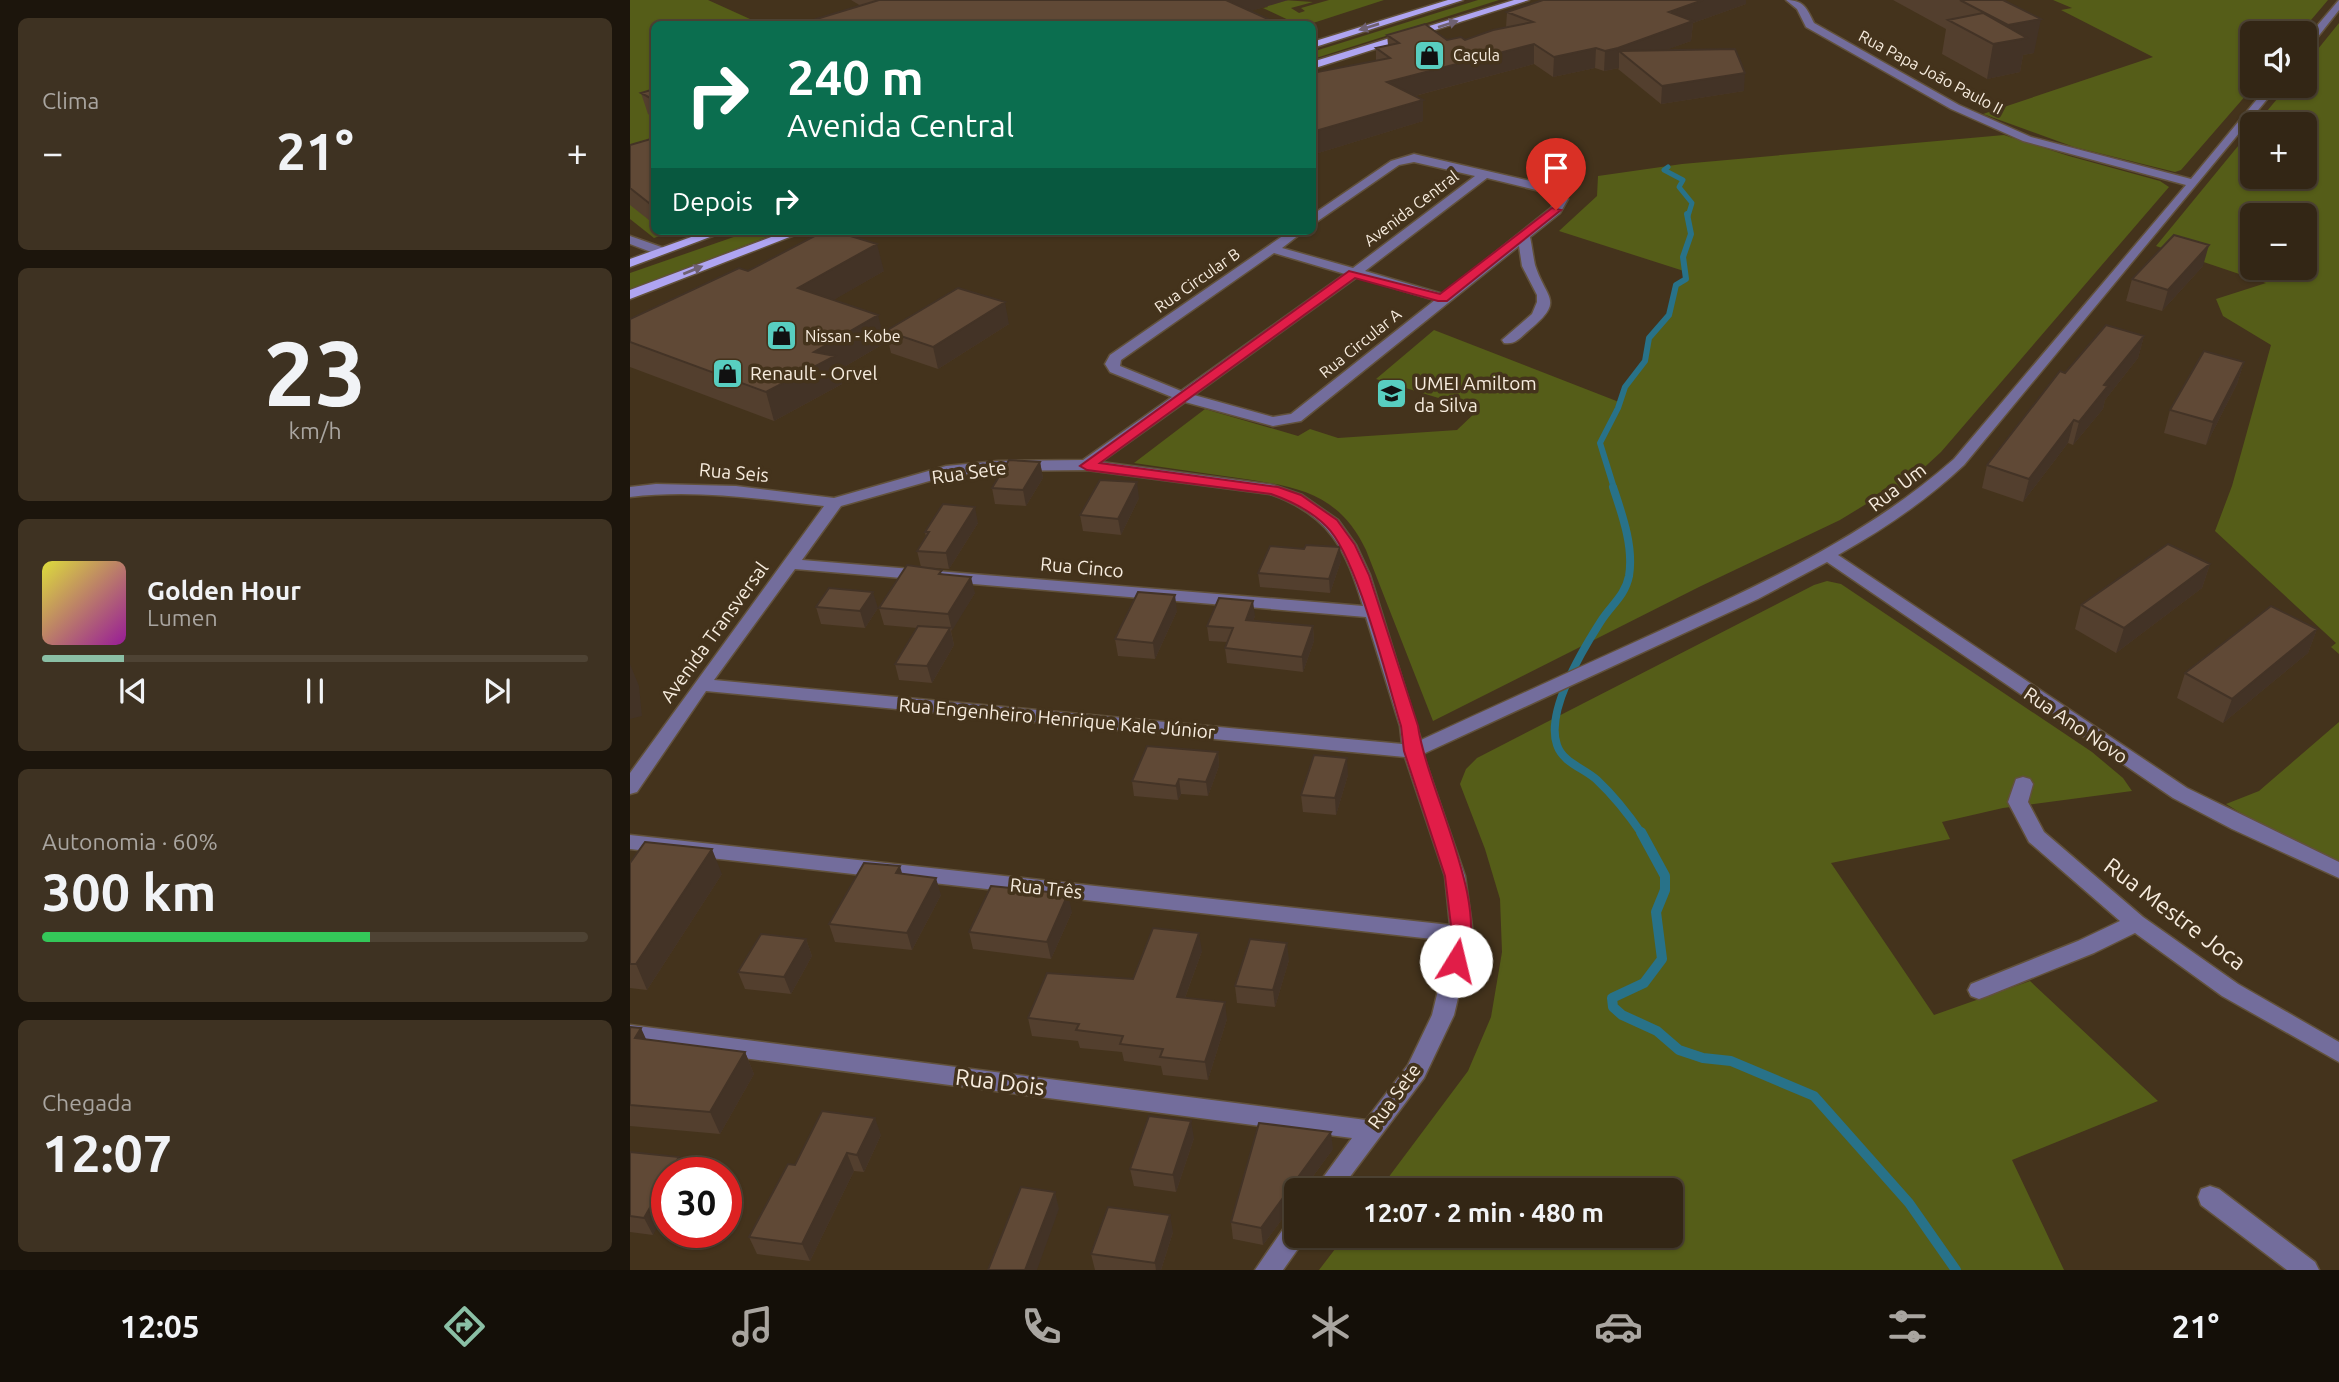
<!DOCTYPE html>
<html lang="pt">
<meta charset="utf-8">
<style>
:root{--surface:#332615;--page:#3e3222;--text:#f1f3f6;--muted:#a9a5a0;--line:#4e4334;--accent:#8abfa5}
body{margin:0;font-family:Ubuntu,sans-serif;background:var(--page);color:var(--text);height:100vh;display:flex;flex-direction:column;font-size:26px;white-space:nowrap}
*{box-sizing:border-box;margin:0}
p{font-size:23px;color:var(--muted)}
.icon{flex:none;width:38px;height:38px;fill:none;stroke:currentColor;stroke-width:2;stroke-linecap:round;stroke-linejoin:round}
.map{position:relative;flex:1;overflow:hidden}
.sheet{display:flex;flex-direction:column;gap:18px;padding:18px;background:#1c150c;width:630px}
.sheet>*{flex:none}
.hud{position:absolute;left:21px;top:21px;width:665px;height:214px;border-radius:10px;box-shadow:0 2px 5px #0004,0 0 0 2px var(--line);background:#0b6e4f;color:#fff;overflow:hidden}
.buttons{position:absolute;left:1610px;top:21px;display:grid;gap:14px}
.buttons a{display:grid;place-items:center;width:77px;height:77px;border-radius:10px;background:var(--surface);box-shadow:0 2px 5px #0004,0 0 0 2px var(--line);font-size:35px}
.speed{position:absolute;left:21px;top:1157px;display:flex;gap:14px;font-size:35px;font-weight:700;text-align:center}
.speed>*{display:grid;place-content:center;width:91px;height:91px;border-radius:50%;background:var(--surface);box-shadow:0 2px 5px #0004,0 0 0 2px var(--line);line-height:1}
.speed .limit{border:10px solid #d22;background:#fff;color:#111}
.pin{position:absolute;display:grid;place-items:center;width:60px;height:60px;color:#fff;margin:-72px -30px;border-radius:50% 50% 50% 0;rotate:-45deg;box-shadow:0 0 7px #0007}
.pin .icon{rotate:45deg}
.me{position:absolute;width:77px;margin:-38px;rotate:9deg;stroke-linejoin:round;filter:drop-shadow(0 0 5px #0008)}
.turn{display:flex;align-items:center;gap:24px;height:147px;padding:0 21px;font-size:32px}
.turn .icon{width:91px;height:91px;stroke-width:2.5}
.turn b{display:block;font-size:49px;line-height:60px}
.then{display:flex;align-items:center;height:66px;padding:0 21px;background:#0003;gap:14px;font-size:26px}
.big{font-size:52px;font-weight:700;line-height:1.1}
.sheet .widget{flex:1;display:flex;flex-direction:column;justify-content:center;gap:10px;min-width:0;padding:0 24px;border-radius:10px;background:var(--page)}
.sheet .dial{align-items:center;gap:0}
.dial b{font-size:91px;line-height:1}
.song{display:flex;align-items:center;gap:21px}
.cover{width:84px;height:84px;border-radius:10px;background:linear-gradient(135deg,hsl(60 70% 55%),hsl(300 70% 35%))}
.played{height:7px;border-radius:4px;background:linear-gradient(90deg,var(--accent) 15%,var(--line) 15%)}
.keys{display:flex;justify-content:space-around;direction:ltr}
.heat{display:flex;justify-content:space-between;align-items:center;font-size:38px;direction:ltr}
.charge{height:10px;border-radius:5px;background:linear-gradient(90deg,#34c759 60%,var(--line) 0)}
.trip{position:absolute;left:654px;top:1178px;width:399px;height:70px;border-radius:10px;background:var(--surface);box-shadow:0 2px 5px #0004,0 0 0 2px var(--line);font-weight:700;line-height:70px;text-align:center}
.tabs{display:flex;height:112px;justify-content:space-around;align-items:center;background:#140f08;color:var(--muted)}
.tabs .icon{width:49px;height:49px}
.tabs .current{color:var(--accent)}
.tabs b{font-size:32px;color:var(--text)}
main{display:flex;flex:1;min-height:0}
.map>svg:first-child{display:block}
.green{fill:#555d18;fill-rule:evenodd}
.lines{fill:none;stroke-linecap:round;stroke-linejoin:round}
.stream-far3{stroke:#287289;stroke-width:5}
.stream-far2{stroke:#287289;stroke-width:6}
.stream-far1{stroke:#287289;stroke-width:8}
.stream{stroke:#287289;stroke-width:10}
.minor-casing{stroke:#61513b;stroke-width:3}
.major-casing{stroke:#61513b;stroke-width:3}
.minor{fill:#736d9c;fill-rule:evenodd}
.major{fill:#afa5f1;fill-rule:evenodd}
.wall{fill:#533f2e}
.shaded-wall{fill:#433326}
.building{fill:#604936;stroke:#433326;stroke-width:2}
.oneway{fill:#6f6171}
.route{fill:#e11d48;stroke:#92132f;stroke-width:2}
.labels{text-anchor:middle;stroke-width:7;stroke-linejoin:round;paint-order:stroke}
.far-poi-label{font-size:16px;fill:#f7ecde;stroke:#44331c;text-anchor:start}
.far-street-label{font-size:16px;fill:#f7ecde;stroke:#44331c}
.poi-label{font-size:19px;fill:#f7ecde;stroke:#44331c;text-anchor:start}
.street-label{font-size:19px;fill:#f7ecde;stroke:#44331c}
.near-street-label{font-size:23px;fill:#f7ecde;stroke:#44331c}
</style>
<main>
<section class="sheet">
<div class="widget"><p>Clima</p>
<div class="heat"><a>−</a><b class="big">21°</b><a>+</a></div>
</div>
<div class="widget dial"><b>23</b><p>km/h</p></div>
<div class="widget">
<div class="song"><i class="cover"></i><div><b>Golden Hour</b><p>Lumen</p></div></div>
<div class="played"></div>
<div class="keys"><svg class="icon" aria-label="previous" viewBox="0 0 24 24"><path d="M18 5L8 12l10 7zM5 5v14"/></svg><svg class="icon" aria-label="pause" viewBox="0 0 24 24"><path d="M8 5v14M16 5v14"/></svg><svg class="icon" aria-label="next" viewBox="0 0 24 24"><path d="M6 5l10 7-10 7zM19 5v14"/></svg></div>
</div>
<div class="widget"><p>Autonomia · 60%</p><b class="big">300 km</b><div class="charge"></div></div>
<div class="widget"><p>Chegada</p><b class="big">12:07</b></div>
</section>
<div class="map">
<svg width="1709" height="1270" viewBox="0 0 1709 1270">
<rect width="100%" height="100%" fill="#44331c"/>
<path class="green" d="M0 0H78L131 24H24V231H45L24 238 0 219Z
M653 0 683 2 661 8 669 13 675 11 671 8 699 0H754L680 24H667L633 8 638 7 636 5Z
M848 0H869L683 59 682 52Z
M1423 0H1698L1670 33H1622V86H1624L1551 170 1545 172 1444 147 1353 114 1523 57 1431 10 1442 8Z
M1709 23V654L1701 647 1706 643 1585 531 1602 486 1641 345 1593 316 1586 299 1636 283 1526 246 1622 129V177H1675V124H1626L1658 86H1675V65ZM1622 215H1675V268H1622Z
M1374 135 1439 156 1530 181 1539 187 1311 452 1260 499 1251 495 1210 520 1069 587 803 721 736 550C707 489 661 486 601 477 568 472 536 468 504 463L575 409 668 436 680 429 708 438 827 430 848 410 746 379 804 330 989 402C999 372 1019 374 1019 338 1039 319 1044 314 1046 285L1056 279 1057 272 929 231 967 196 968 176 1052 164Z
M121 231H152L0 290V273Z
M1197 581 1211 584 1462 752 1493 778 1502 791 1373 808 1312 822 1320 839 1201 863 1304 1015 1400 981 1528 1101 1382 1160 1434 1270H689L715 1236H1041V1190H749L838 1071 861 1017 872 952 870 899 855 849 830 784 836 769 847 758 1184 585Z
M1709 722V861L1635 828 1596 804 1629 791Z"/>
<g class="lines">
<path class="stream-far3" d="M1038 167 1034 170 1053 180 1049 187 1062 203 1058 216"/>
<path class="stream-far2" d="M984 488 970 443 988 408 995 387 1015 361 1019 338 1039 315 1046 285 1056 279 1053 257 1061 234 1057 214"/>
<path class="stream-far1" d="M983 487C992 514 1004 547 999 576 995 596 981 605 971 621 953 649 915 711 927 745 933 763 954 768 967 780 984 796 999 815 1012 834"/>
<path class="stream" d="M1011 832 1035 876V890L1026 912 1032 959 1014 983 982 998 983 1007 992 1015 1027 1031 1049 1050 1073 1058 1101 1061 1184 1096 1279 1203 1326 1270"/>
<defs>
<path id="minor" d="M1156 0C1174 0 1177 9 1184 23L1329 105 1401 137 1561 179 1638 86H1648L1334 465C1296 501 1254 529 1208 555L1557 788 1709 862V878L1602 829 1543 798 1197 562 1128 599 793 754 835 876 843 934 824 1015 794 1078 710 1190H684L722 1138 0 1043V1025L736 1120 778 1065 802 1015 820 941 0 849V835L820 925 815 876 775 757 76 691 7 792 0 794V773L194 506C130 499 65 489 0 497V487L26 484 106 486 204 498 316 466 368 461 453 460 542 397 480 372 475 364 480 355 660 231H674L652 248 723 268 845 176 784 162 769 165 682 225V215L761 161 784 154 922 186 938 199 930 213 900 237C902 246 903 256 905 265 916 300 936 300 898 331 890 338 885 345 874 343L872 340 902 314 907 302V295L892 266 889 246 671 421 643 426 555 402 471 462 643 485 672 495 708 520 726 545 740 575 791 740C869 704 948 668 1027 632 1132 584 1237 536 1324 459L1556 185 1393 141 1321 109 1176 27 1167 9ZM857 178 914 192 925 200 921 208 813 294 735 271ZM644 253 715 274 551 391 490 366 491 360ZM727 277 805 300 661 414 643 417 564 395ZM457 470 640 494C700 515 716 549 733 606L172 560 211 506 317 476 368 471ZM165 569 736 617 770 726 772 744 84 680Z
M1709 0V10L1679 48 1675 49V40Z
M0 236 34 248 35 251 29 255 0 244Z
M1393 777 1400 779 1403 784 1398 802 1414 832 1513 917 1608 984 1709 1042V1062L1592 996 1505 933 1464 953 1357 996 1349 999 1341 996 1338 990 1341 984 1448 941 1490 921 1399 842 1378 802 1386 779Z
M1580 1186 1589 1189 1685 1262 1689 1270H1657L1571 1205 1568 1197 1571 1189Z
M667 1219V1236H677L653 1270H625L658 1222Z"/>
<path id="major" d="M818 0H833L682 48V42Z
M884 0H899L682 69V62Z
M78 231H96L0 267V259Z
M157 231H175L0 299V290Z"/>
</defs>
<use href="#minor" class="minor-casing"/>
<use href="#major" class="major-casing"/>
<use href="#minor" class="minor"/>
<use href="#major" class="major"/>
</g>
<path class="wall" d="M221 0H658L620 11 638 19V24H170L231 6Z
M1263 0H1373L1404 53 1393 55 1390 72 1357 79 1312 54 1316 29Z
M1116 4 1063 23 1061 41 1035 50 1114 91 1031 104 988 69 989 68 974 71 965 68 923 77 904 64 785 96 793 100V121L685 154 682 153V73L746 61V48L758 45 757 35 835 40 876 27 877 12Z
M24 89V118L18 114 11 93Z
M24 138V224L0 205V145Z
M1573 266 1532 311 1496 301 1502 279Z
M118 271H254L203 300 255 343 209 370 212 384 144 421 0 367V319Z
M379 324 308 369 261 353 256 331Z
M1514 336 1508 358 1475 400 1473 409 1443 445 1438 443 1393 502 1352 488 1357 465 1435 373Z
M1614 362 1607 384 1576 445 1534 433 1540 410Z
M410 462 413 478 396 506 365 504 362 488Z
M509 498 491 535 453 531 450 515Z
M348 523 319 569 293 567 313 574 345 593 321 631 324 645 302 683 269 680 265 664 287 628 254 625 249 608 291 567 287 551 296 537 295 532Z
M711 561 700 593 630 587 628 573Z
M1580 564 1572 588 1486 653 1445 629 1451 605Z
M186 607 248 608 235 628 191 624Z
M547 611 525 659 488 656 485 639Z
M625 616 623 621 683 626 684 641 673 672 597 663 595 648 597 642 579 641 577 626Z
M1687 629 1678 653 1593 723 1547 698 1555 673Z
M588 752 589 766 578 796 551 794 548 800 504 796 502 781Z
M718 775 706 815 673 812 671 795Z
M0 863 92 874 17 990 0 988Z
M311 895 282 950 205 942 199 924Z
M442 912 421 959 343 949 339 932Z
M176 939 182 956 161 994 115 989 108 972Z
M572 951 555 998 597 1019 578 1080 533 1075 531 1066 494 1061 492 1052 450 1048 448 1041 402 1036 398 1018 503 979Z
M659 960 645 1007 607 1003 605 986Z
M0 1027 17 1040 115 1052 124 1074 90 1134 0 1126Z
M251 1135 234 1172 224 1171 180 1261 127 1254 119 1237 165 1165Z
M564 1138 546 1192 504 1186 500 1169Z
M703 1149 673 1190H667V1199L633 1245 603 1239 601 1222Z
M0 1152 49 1157 56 1172H37L23 1235 0 1232Z
M543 1232 531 1270H465L461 1254Z"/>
<path class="shaded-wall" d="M593 0H658L595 19Z
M1073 0H1116V4L1063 23 1061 41 1003 62 989 51V68L974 71 975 51 1039 12Z
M638 19V24H620Z
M1411 19 1404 53 1393 55 1390 72 1357 79 1363 44 1375 42 1378 25Z
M904 44V64L758 103 757 82Z
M966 48 965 68 923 77 924 57Z
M1115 73 1114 91 1031 104 1032 86Z
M793 100V121L685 154 683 132Z
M247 244 254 271 176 316 168 288Z
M1579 245 1573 266 1532 311 1538 290Z
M375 302 379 324 308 369 303 347Z
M248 315 255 343 209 370 212 384 144 421 136 392 184 352Z
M1514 336 1508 358 1475 400 1473 409 1443 445 1449 422 1474 385Z
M1614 362 1607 384 1576 445 1583 422Z
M1444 420 1438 443 1393 502 1399 479Z
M410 462 413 478 396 506 393 490Z
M507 482 509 498 491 535 488 519Z
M345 507 348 523 319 569 316 553Z
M710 547 711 561 700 593 699 579Z
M1580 564 1572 588 1486 653 1494 628Z
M341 577 345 593 322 631 318 614Z
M243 592 248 608 235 628 230 611Z
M545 595 547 611 525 659 523 643Z
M623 601 625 616 617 635 616 620Z
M683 626 684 641 673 672 672 657Z
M320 628 324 645 302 683 297 666Z
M1687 629 1678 653 1593 723 1602 699Z
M0 664 9 686 12 716 0 719Z
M588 752 589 766 578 796 576 782Z
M717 758 718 775 706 815 705 798Z
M549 779 551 794 548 800 546 786Z
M82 849 92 874 17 990 6 964Z
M270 866 275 884 266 873Z
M306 878 311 895 282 950 277 933Z
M438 894 442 912 421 959 417 942Z
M569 933 572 951 549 1014 547 997Z
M176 939 182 956 161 994 154 977Z
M657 943 659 960 645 1007 643 990Z
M595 1002 597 1019 578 1080 575 1062Z
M11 1028 21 1050 5 1038Z
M115 1052 124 1074 90 1134 80 1112Z
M245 1118 251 1135 234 1172 227 1155Z
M561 1121 564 1138 546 1192 543 1175Z
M701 1132 703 1149 673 1190H667V1199L633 1245 631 1228Z
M217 1153 224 1171 180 1261 172 1244Z
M49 1157 56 1172H40Z
M37 1178V1210L23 1235 14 1218Z
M425 1192 429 1209 407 1270H395Z
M540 1215 543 1232 531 1270H526L525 1263Z"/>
<path class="building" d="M249 0H596L638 19 620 24H170Z
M913 0H1073L1039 12 1063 21 988 48 975 51 966 48 924 57 904 44 757 82 793 100 682 132V73L760 58 746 48 769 43 757 35 795 24 817 40 831 37 835 40 863 30 903 22 877 12Z
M1330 0H1373L1411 19 1378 25Z
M1353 13 1397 38 1363 44 1318 20Z
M1105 49 1115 73 1032 86 989 51Z
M24 89V100L11 93Z
M24 138V207L0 188V145Z
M194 231H204L247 244 168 288 248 315 184 352 205 356 136 392 0 342V319L109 268 118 271Z
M1544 235 1579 245 1538 290 1502 279Z
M328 288 375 302 303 347 256 331Z
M1476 325 1514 336 1474 385 1478 386 1449 422 1444 420 1399 479 1357 465 1430 371 1435 373Z
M1574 351 1614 362 1583 422 1540 410Z
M379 460 410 462 393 490 362 488Z
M470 480 507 482 488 519 450 515Z
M313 504 345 507 316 553 287 551 299 532H295Z
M1538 544 1580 564 1494 628 1451 605Z
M676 545 710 547 699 579 628 573 640 546 674 549Z
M277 565 312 570 309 574 341 577 318 614 249 608Z
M199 588 243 592 230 611 186 607Z
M508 592 545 595 523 643 485 639Z
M589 598 623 601 616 620 683 626 672 657 595 648 603 628 577 626Z
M1641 606 1687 629 1602 699 1555 673Z
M288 626 320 628 297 666 265 664Z
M517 746 588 752 576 782 549 779 546 786 502 781Z
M684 755 717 758 705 798 671 795Z
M15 842 82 849 6 964H0V863Z
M234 863 270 866 266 873 306 878 277 933 199 924Z
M361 886 438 894 417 942 339 932Z
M523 928 569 933 547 997 595 1002 575 1062 530 1057 533 1049 490 1044 493 1036 446 1030 449 1024 398 1018 417 973 503 979Z
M131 934 176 939 154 977 108 972Z
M620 939 657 943 643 990 605 986Z
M0 1027 11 1028 5 1038 115 1052 80 1112 0 1105Z
M192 1111 245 1118 227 1155 217 1153 172 1244 119 1237 158 1164 165 1165Z
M519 1116 561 1121 543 1175 500 1169Z
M629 1123 701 1132 631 1228 601 1222Z
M0 1152 49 1157 40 1172H37V1178L14 1218 0 1216Z
M391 1187 425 1192 395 1270H358Z
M478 1207 540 1215 525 1263 461 1254Z"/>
<defs><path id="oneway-solid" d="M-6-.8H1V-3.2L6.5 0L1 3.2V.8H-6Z" transform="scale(1.75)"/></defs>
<g class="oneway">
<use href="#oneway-solid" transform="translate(818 24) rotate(-18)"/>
<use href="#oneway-solid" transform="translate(739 27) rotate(163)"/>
<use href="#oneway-solid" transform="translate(63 270) rotate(-22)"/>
</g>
<path class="route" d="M922 208 931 210 817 301H808L725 278 470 463 648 487 671 495 707 520 725 545 739 575 788 726C797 791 864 908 833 966L826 969 819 966 816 961 822 934 815 876 774 751 771 726C757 681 727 555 696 526 681 511 661 501 641 494L457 470 450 466 719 271 810 294Z"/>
<defs>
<symbol id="shop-square" viewBox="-11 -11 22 22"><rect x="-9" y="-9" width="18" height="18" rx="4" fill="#58cec0" stroke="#44331c"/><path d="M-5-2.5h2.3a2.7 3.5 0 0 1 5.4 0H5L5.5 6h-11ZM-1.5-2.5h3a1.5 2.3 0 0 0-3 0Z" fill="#111"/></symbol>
<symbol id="school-square" viewBox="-11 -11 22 22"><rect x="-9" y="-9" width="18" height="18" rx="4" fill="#58cec0" stroke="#44331c"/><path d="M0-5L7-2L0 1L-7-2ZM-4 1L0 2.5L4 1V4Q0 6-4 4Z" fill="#111"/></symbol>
</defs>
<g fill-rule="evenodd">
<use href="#shop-square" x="782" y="38" width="35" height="35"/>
<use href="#shop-square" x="134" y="318" width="35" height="35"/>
<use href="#shop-square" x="80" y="356" width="35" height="35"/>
<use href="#school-square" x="744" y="376" width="35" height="35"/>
</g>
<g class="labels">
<g class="far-poi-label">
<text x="823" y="61">Caçula</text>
<text x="175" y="342">Nissan - Kobe</text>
</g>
<g class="far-street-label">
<text transform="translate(1301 72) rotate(28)" y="6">Rua Papa João Paulo II</text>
<text transform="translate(781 208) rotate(-37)" y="6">Avenida Central</text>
<text transform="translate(567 280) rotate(-35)" y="6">Rua Circular B</text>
<text transform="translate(730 343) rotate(-39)" y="6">Rua Circular A</text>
</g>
<g class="poi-label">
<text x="120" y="380">Renault - Orvel</text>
<text x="784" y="390">UMEI Amiltom<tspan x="784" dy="22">da Silva</tspan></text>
</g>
<g class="street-label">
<text transform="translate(104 472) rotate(5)" y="7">Rua Seis</text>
<text transform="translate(339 472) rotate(-8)" y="7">Rua Sete</text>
<text transform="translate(1267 487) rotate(-37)" y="7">Rua Um</text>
<text transform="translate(452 567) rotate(5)" y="7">Rua Cinco</text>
<text transform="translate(84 632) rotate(-54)" y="7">Avenida Transversal</text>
<text transform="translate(427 718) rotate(5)" y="7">Rua Engenheiro Henrique Kale Júnior</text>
<text transform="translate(1446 725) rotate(34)" y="7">Rua Ano Novo</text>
<text transform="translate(416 888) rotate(6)" y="7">Rua Três</text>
<text transform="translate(764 1096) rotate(-54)" y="7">Rua Sete</text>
</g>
<g class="near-street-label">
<text transform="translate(1545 914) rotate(37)" y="8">Rua Mestre Joca</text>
<text transform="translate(370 1082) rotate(7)" y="8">Rua Dois</text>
</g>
</g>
</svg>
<div class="buttons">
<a><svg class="icon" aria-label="sound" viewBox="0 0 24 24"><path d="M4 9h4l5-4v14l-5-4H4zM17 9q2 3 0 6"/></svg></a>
<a>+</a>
<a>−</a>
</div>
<div class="speed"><div class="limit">30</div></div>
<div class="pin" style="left:926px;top:210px;background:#d93025"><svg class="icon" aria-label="arrive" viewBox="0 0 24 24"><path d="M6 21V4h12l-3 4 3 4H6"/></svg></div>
<svg class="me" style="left:826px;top:961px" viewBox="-20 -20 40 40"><circle r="19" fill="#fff"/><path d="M0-13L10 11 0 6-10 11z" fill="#e11d48"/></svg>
<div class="trip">12:07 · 2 min · 480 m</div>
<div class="hud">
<div class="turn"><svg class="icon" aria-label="right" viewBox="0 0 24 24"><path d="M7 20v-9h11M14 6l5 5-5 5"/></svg><div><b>240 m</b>Avenida Central</div></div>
<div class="then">Depois<svg class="icon" aria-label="right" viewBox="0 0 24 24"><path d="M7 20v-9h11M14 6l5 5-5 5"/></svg></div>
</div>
</div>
</main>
<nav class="tabs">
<b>12:05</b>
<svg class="icon current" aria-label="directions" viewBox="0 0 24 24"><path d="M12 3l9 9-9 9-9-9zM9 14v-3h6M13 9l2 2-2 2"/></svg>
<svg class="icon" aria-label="music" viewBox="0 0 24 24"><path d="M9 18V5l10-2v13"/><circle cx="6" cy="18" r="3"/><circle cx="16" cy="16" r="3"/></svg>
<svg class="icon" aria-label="phone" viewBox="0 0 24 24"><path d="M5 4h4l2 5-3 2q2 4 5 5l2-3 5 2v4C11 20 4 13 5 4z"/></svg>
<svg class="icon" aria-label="climate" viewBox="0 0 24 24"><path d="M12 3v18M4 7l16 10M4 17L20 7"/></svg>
<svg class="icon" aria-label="car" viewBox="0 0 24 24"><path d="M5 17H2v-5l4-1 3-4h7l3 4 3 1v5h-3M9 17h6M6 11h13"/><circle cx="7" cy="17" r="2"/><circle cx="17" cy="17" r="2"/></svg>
<svg class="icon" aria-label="filters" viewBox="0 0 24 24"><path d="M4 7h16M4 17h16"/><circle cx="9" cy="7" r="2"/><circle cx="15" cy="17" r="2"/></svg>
<b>21°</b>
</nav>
